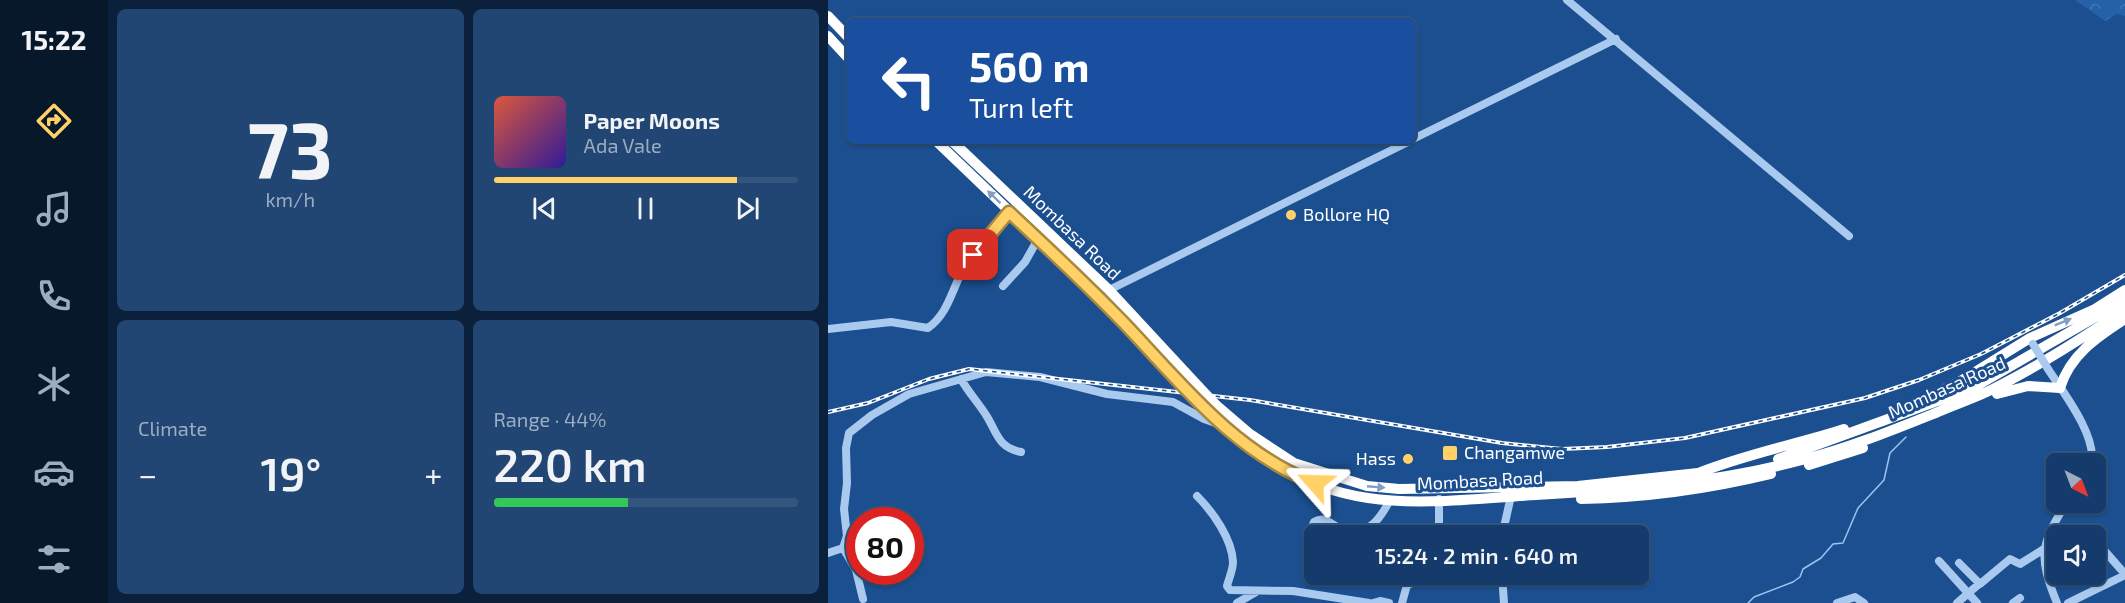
<!DOCTYPE html>
<meta charset="utf-8">
<style>
:root{--surface:#143b6b;--page:#214673;--text:#f1f3f6;--muted:#9dadc1;--line:#33557e;--accent:#ffd166}
body{margin:0;font-family:"Exo 2",sans-serif;background:var(--page);color:var(--text);height:100vh;display:flex;flex-direction:column;font-size:22px;white-space:nowrap}
*{box-sizing:border-box;margin:0}
p{font-size:20px;color:var(--muted)}
.icon{flex:none;width:33px;height:33px;fill:none;stroke:currentColor;stroke-width:2;stroke-linecap:round;stroke-linejoin:round}
.map{position:relative;flex:1;overflow:hidden}
.sheet{display:flex;flex-direction:column;gap:9px;padding:9px;background:#0b203b;width:720px}
.sheet>*{flex:none}
.guide{position:absolute;left:18px;top:18px;width:570px;height:126px;border-radius:9px;box-shadow:0 2px 4px #0004,0 0 0 2px var(--line);background:#1a4fa0;color:#fff;overflow:hidden}
.needle{width:39px;rotate:138deg}
.controls{position:absolute;left:1218px;top:453px;display:grid;gap:12px}
.controls a{display:grid;place-items:center;width:60px;height:60px;border-radius:9px;background:var(--surface);box-shadow:0 2px 4px #0004,0 0 0 2px var(--line);font-size:30px}
.speed{position:absolute;left:18px;top:507px;display:flex;gap:12px;font-size:30px;font-weight:700;text-align:center}
.speed>*{display:grid;place-content:center;width:78px;height:78px;border-radius:50%;background:var(--surface);box-shadow:0 2px 4px #0004,0 0 0 2px var(--line);line-height:1}
.speed .limit{border:9px solid #d22;background:#fff;color:#111}
.pin{position:absolute;display:grid;place-items:center;width:51px;height:51px;color:#fff;margin:-26px;border-radius:12px;box-shadow:0 3px 9px #0006}
.me{position:absolute;width:66px;margin:-33px;rotate:295deg;stroke-linejoin:round;filter:drop-shadow(0 0 4px #0008)}
.turn{display:flex;align-items:center;gap:21px;height:126px;padding:0 24px;font-size:27px}
.turn .icon{width:78px;height:78px;stroke-width:2.5}
.turn b{display:block;font-size:42px;line-height:51px}
.big{font-size:45px;font-weight:600;line-height:1.1}
.sheet .widget{flex:1;display:flex;flex-direction:column;justify-content:center;gap:9px;min-width:0;padding:0 21px;border-radius:9px;background:var(--page)}
.sheet .dial{align-items:center;gap:0}
.dial b{font-size:78px;line-height:1}
.song{display:flex;align-items:center;gap:18px}
.cover{width:72px;height:72px;border-radius:9px;background:linear-gradient(135deg,hsl(10 70% 55%),hsl(250 70% 35%))}
.played{height:6px;border-radius:3px;background:linear-gradient(90deg,var(--accent) 80%,var(--line) 80%)}
.keys{display:flex;justify-content:space-around;direction:ltr}
.heat{display:flex;justify-content:space-between;align-items:center;font-size:33px;direction:ltr}
.charge{height:9px;border-radius:4px;background:linear-gradient(90deg,#34c759 44%,var(--line) 0)}
.sheet .tiles{flex:1;display:grid;gap:9px;grid-template-columns:repeat(2,1fr)}
.trip{position:absolute;left:476px;top:525px;width:345px;height:60px;border-radius:9px;background:var(--surface);box-shadow:0 2px 4px #0004,0 0 0 2px var(--line);font-weight:600;line-height:60px;text-align:center}
main{display:flex;flex:1;min-height:0}
.menu{display:flex;flex-direction:column;width:108px;justify-content:space-around;align-items:center;background:#08182b;color:var(--muted)}
.menu .icon{width:42px;height:42px}
.menu .active{color:var(--accent)}
.menu b{font-size:27px;color:var(--text)}
.map>svg:first-child{display:block}
.forest{fill:url(#forest-crowns)}
.lines{fill:none;stroke-linecap:round;stroke-linejoin:round}
.stream{stroke:#9cc4f0;stroke-width:1.5}
.minor{stroke:#a9c9ee;stroke-width:8}
.highway{stroke:#fff;stroke-width:10}
.rail-casing{stroke:#fff;stroke-width:4}
.rail{stroke:#1b4f8f;stroke-width:1.5;stroke-dasharray:4.5;stroke-linecap:butt}
.minor-bridge{stroke:#a9c9ee;stroke-width:8}
.highway-bridge{stroke:#fff;stroke-width:10}
.oneway{fill:#829ec1}
.route-casing{stroke:#a68842;stroke-width:15}
.route{stroke:#ffd166;stroke-width:10}
.poi-dot{fill:#ffd166;stroke:#1b4f8f;stroke-width:2}
.labels{text-anchor:middle;stroke-width:6;stroke-linejoin:round;paint-order:stroke}
.poi-label{font-size:18px;fill:#fff;stroke:#1b4f8f;text-anchor:start}
.street-label{font-size:18px;fill:#fff;stroke:#1b4f8f}
</style>
<main>
<nav class="menu">
<b>15:22</b>
<svg class="icon active" aria-label="directions" viewBox="0 0 24 24"><path d="M12 3l9 9-9 9-9-9zM9 14v-3h6M13 9l2 2-2 2"/></svg>
<svg class="icon" aria-label="music" viewBox="0 0 24 24"><path d="M9 18V5l10-2v13"/><circle cx="6" cy="18" r="3"/><circle cx="16" cy="16" r="3"/></svg>
<svg class="icon" aria-label="phone" viewBox="0 0 24 24"><path d="M5 4h4l2 5-3 2q2 4 5 5l2-3 5 2v4C11 20 4 13 5 4z"/></svg>
<svg class="icon" aria-label="climate" viewBox="0 0 24 24"><path d="M12 3v18M4 7l16 10M4 17L20 7"/></svg>
<svg class="icon" aria-label="car" viewBox="0 0 24 24"><path d="M5 17H2v-5l4-1 3-4h7l3 4 3 1v5h-3M9 17h6M6 11h13"/><circle cx="7" cy="17" r="2"/><circle cx="17" cy="17" r="2"/></svg>
<svg class="icon" aria-label="filters" viewBox="0 0 24 24"><path d="M4 7h16M4 17h16"/><circle cx="9" cy="7" r="2"/><circle cx="15" cy="17" r="2"/></svg>
</nav>
<section class="sheet">
<div class="tiles">
<div class="widget dial"><b>73</b><p>km/h</p></div>
<div class="widget">
<div class="song"><i class="cover"></i><div><b>Paper Moons</b><p>Ada Vale</p></div></div>
<div class="played"></div>
<div class="keys"><svg class="icon" aria-label="previous" viewBox="0 0 24 24"><path d="M18 5L8 12l10 7zM5 5v14"/></svg><svg class="icon" aria-label="pause" viewBox="0 0 24 24"><path d="M8 5v14M16 5v14"/></svg><svg class="icon" aria-label="next" viewBox="0 0 24 24"><path d="M6 5l10 7-10 7zM19 5v14"/></svg></div>
</div>
<div class="widget"><p>Climate</p>
<div class="heat"><a>−</a><b class="big">19°</b><a>+</a></div>
</div>
<div class="widget"><p>Range · 44%</p><b class="big">220 km</b><div class="charge"></div></div>
</div>
</section>
<div class="map">
<svg width="1297" height="603" viewBox="0 0 1297 603">
<defs>
<pattern id="forest-crowns" width="20" height="18" patternUnits="userSpaceOnUse" patternTransform="scale(1.5)"><rect width="20" height="18" fill="#2461a8"/><path d="M2 6a3 3 0 1 1 6 0M12 15a3 3 0 1 1 6 0" fill="none" stroke="#4579b5"/></pattern>
</defs>
<rect width="100%" height="100%" fill="#1b4f8f"/>
<path class="forest" d="M1247 0H1297V16L1289 14 1277 21Z"/>
<g class="lines">
<path class="stream" d="M920 603 926 597 965 582 972 577 975 569 993 558 1005 544 1015 543 1030 508 1056 480 1062 453 1078 437"/>
<path class="minor" d="M739 0 1021 236
M585 139 788 39
M175 286 197 262 210 239
M281 290 582 141
M0 329 63 322 100 328C121 313 124 288 136 268 149 247 165 230 181 211
M1220 369C1235 392 1270 437 1263 464
M133 379C140 392 150 402 158 415 169 432 169 447 193 452
M369 496C385 512 404 539 405 562 405 570 401 578 399 586L402 590 465 591 541 603
M611 499V536
M1258 531 1262 536
M674 536 683 496
M1268 541 1297 574
M486 545 482 531 486 522C498 515 502 525 512 528 540 537 551 521 562 500
M15 548 19 536 16 509 19 483 18 448 21 433 44 415 81 394 158 372 212 377 279 394 345 402 376 419 393 425
M15 548 28 570 35 599
M0 553 15 548
M1111 561 1149 603
M1131 563 1152 584 1182 559 1192 564 1216 549
M674 574 676 603
M409 603 428 592
M545 603 552 601 561 603
M574 603 579 585 610 574
M1009 603 1027 597 1036 603
M1129 603 1151 584
M1185 603 1192 598
M1229 603C1210 556 1212 545 1239 502
M1240 603 1297 575"/>
<path class="highway" d="M0 16 21 38
M0 36 21 59
M108 141 263 289 357 387
M124 141 281 290 370 386
M1169 394 1200 386 1232 388C1242 355 1269 337 1297 319
M1095 399 1131 382 1202 338 1267 309 1297 290
M387 404 422 434 466 463 539 486 571 489 750 486 870 473
M374 405C419 451 475 489 540 498 592 506 655 498 708 495 797 490 888 483 974 460 1021 448 1065 430 1110 412 1128 404 1147 398 1165 389 1211 366 1254 338 1297 310
M950 459 1145 388 1297 300
M981 465 1035 448
M873 472C919 454 969 444 1016 429
M753 499C817 498 881 489 943 474"/>
<defs>
<path id="rail" d="M0 412 40 403 101 379 141 369 422 400 674 443 734 449 779 447 857 438 1037 398 1091 380 1153 354 1232 313 1297 275"/>
</defs>
<use href="#rail" class="rail-casing"/>
<use href="#rail" class="rail"/>
<path class="minor-bridge" d="M1205 344 1220 369"/>
<path class="highway-bridge" d="M370 386 387 404
M357 387 374 405"/>
</g>
<defs><path id="oneway-solid" d="M-6-.8H1V-3.2L6.5 0L1 3.2V.8H-6Z" transform="scale(1.5)"/></defs>
<g class="oneway">
<use href="#oneway-solid" transform="translate(166 197) rotate(-136)"/>
<use href="#oneway-solid" transform="translate(1235 322) rotate(-22)"/>
<use href="#oneway-solid" transform="translate(548 487) rotate(5)"/>
</g>
<g class="lines">
<defs>
<path id="route" d="M145 255 181 212C220 248 259 285 296 323 353 383 407 453 487 483"/>
</defs>
<use href="#route" class="route-casing"/>
<use href="#route" class="route"/>
</g>
<g class="poi-dot">
<circle cx="463" cy="215" r="6"/>
<rect x="614" y="445" width="16" height="16" rx="3"/>
<circle cx="580" cy="459" r="6"/>
</g>
<g class="labels">
<g class="poi-label">
<text x="475" y="221">Bollore HQ</text>
<text x="636" y="459">Changamwe</text>
<text x="568" y="465" text-anchor="end">Hass</text>
</g>
<g class="street-label">
<text transform="translate(244 233) rotate(44)" y="6">Mombasa Road</text>
<text transform="translate(1119 388) rotate(-24)" y="6">Mombasa Road</text>
<text transform="translate(652 481) rotate(-3)" y="6">Mombasa Road</text>
</g>
</g>
</svg>
<div class="controls">
<a><svg class="needle" viewBox="-14 -14 28 28"><path d="M0-13l5 13h-10z" fill="#e53935"/><path d="M0 13l5-13h-10z" fill="#9dadc1"/></svg></a>
<a><svg class="icon" aria-label="sound" viewBox="0 0 24 24"><path d="M4 9h4l5-4v14l-5-4H4zM17 9q2 3 0 6"/></svg></a>
</div>
<div class="speed"><div class="limit">80</div></div>
<div class="pin" style="left:145px;top:255px;background:#d93025"><svg class="icon" aria-label="arrive" viewBox="0 0 24 24"><path d="M6 21V4h12l-3 4 3 4H6"/></svg></div>
<svg class="me" style="left:487px;top:483px" viewBox="-20 -20 40 40"><path d="M0-17L14 15 0 8-14 15z" fill="#ffd166" stroke="#fff" stroke-width="4"/></svg>
<div class="trip">15:24 · 2 min · 640 m</div>
<div class="guide">
<div class="turn"><svg class="icon" aria-label="left" viewBox="0 0 24 24"><path d="M17 20v-9H6M10 6l-5 5 5 5"/></svg><div><b>560 m</b>Turn left</div></div>
</div>
</div>
</main>
